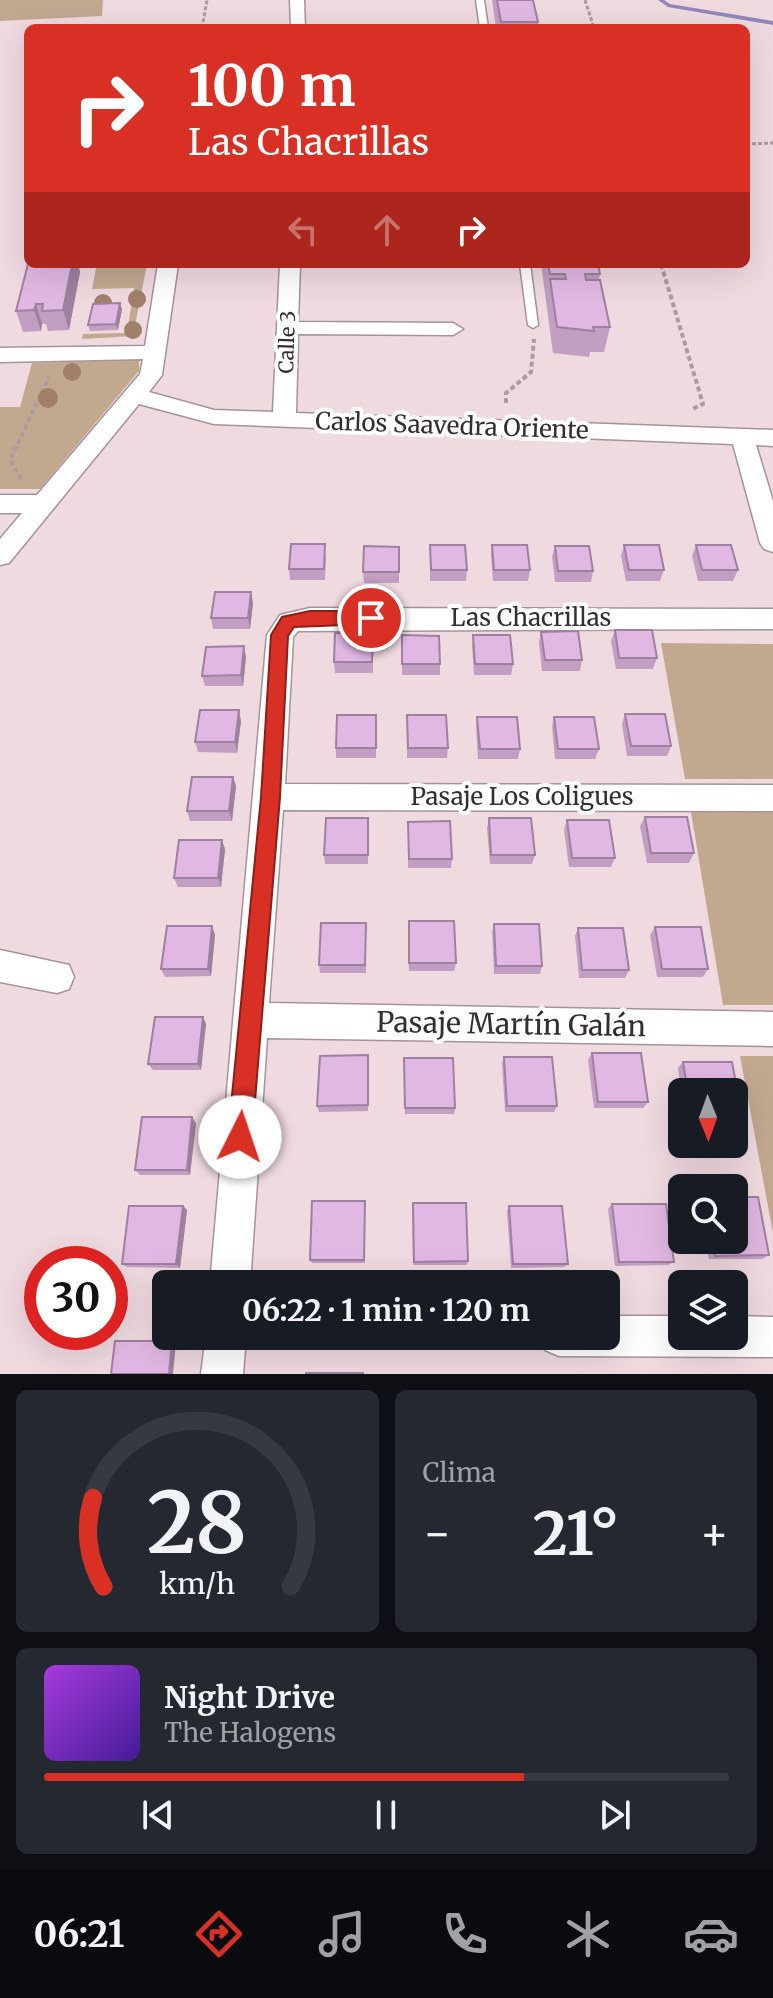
<!DOCTYPE html>
<html lang="es">
<meta charset="utf-8">
<style>
:root{--surface:#171b24;--page:#242831;--text:#f1f3f6;--muted:#9ea1a6;--line:#363941;--accent:#d93025}
body{margin:0;font-family:Merriweather,serif;background:var(--page);color:var(--text);height:100vh;display:flex;flex-direction:column;font-size:30px;white-space:nowrap}
*{box-sizing:border-box;margin:0}
p{font-size:26px;color:var(--muted)}
.icon{flex:none;width:44px;height:44px;fill:none;stroke:currentColor;stroke-width:2;stroke-linecap:round;stroke-linejoin:round}
.map{position:relative;height:1374px;overflow:hidden}
.panel{display:flex;flex-direction:column;gap:16px;padding:16px;background:#0d0f14;flex:1}
.panel>*{flex:none}
.guide{position:absolute;left:24px;top:24px;width:726px;height:244px;border-radius:12px;box-shadow:0 8px 32px #0002;background:#d93025;color:#fff;overflow:hidden}
.needle{width:52px;rotate:179deg}
.controls{position:absolute;left:668px;top:1078px;display:grid;gap:16px}
.controls a{display:grid;place-items:center;width:80px;height:80px;border-radius:12px;background:var(--surface);box-shadow:0 8px 32px #0002;font-size:40px}
.speed{position:absolute;left:24px;top:1246px;display:flex;gap:16px;font-size:40px;font-weight:700;text-align:center}
.speed>*{display:grid;place-content:center;width:104px;height:104px;border-radius:50%;background:var(--surface);box-shadow:0 8px 32px #0002;line-height:1}
.speed .limit{border:12px solid #d22;background:#fff;color:#111}
.pin{position:absolute;display:grid;place-items:center;width:68px;height:68px;color:#fff;margin:-34px;border:4px solid #fff;border-radius:50%;box-shadow:0 2px 8px #0007}
.me{position:absolute;width:88px;margin:-44px;rotate:4deg;stroke-linejoin:round;filter:drop-shadow(0 0 6px #0008)}
.turn{display:flex;align-items:center;gap:28px;height:168px;padding:0 32px;font-size:36px}
.turn .icon{width:104px;height:104px;stroke-width:2.5}
.turn b{display:block;font-size:56px;line-height:68px}
.lanes{display:flex;align-items:center;height:76px;padding:0 32px;background:#0003;justify-content:center;gap:40px;direction:ltr}
.lanes .off{opacity:.35}
.big{font-size:60px;font-weight:700;line-height:1.1}
.panel .widget{flex:1;display:flex;flex-direction:column;justify-content:center;gap:12px;min-width:0;padding:0 28px;border-radius:12px;background:var(--page)}
.panel .dial{align-items:center;gap:0}
.dial svg{height:208px;overflow:visible;fill:none;stroke:var(--line);stroke-width:7;stroke-linecap:round;text-anchor:middle}
.dial text{fill:var(--text);stroke:none}
.song{display:flex;align-items:center;gap:24px}
.cover{width:96px;height:96px;border-radius:12px;background:linear-gradient(135deg,hsl(280 70% 55%),hsl(260 70% 35%))}
.played{height:8px;border-radius:4px;background:linear-gradient(90deg,var(--accent) 70%,var(--line) 70%)}
.keys{display:flex;justify-content:space-around;direction:ltr}
.heat{display:flex;justify-content:space-between;align-items:center;font-size:44px;direction:ltr}
.panel .tiles{flex:1;display:grid;gap:16px;grid-template-columns:1fr 1fr}
.widget:last-child{grid-column:span 2}
.trip{position:absolute;left:152px;top:1270px;width:468px;height:80px;border-radius:12px;background:var(--surface);box-shadow:0 8px 32px #0002;font-weight:700;line-height:80px;text-align:center}
.dock{display:flex;height:128px;justify-content:space-around;align-items:center;background:#090b0e;color:var(--muted)}
.dock .icon{width:56px;height:56px}
.dock .on{color:var(--accent)}
.dock b{font-size:36px;color:var(--text)}
.map>svg:first-child{display:block}
.green{fill:#c3a890}
.lines{fill:none;stroke-linecap:round;stroke-linejoin:round}
.stream{fill:#9088ba;fill-rule:evenodd}
.service-casing{stroke:#a69399;stroke-width:3}
.minor-casing{stroke:#a69399;stroke-width:3}
.path-far1{stroke:#ac9ca0;stroke-width:3;stroke-dasharray:4 2;stroke-linecap:butt}
.path{stroke:#ac9ca0;stroke-width:4;stroke-dasharray:5 3;stroke-linecap:butt}
.service{fill:#fff;fill-rule:evenodd}
.minor{fill:#fff;fill-rule:evenodd}
.tree{fill:#a08068}
.wall{fill:#c29ec3}
.shaded-wall{fill:#9e819f}
.building{fill:#e1b8e3;stroke:#9e819f;stroke-width:2}
.route{fill:#d93025;stroke:#8d1f18;stroke-width:2}
.labels{text-anchor:middle;stroke-width:8;stroke-linejoin:round;paint-order:stroke}
.far-street-label{font-size:20px;fill:#352e30;stroke:#fff}
.street-label{font-size:24px;fill:#352e30;stroke:#fff}
.near-street-label{font-size:28px;fill:#352e30;stroke:#fff}
</style>
<div class="map">
<svg width="773" height="1374" viewBox="0 0 773 1374">
<rect width="100%" height="100%" fill="#efdae0"/>
<path class="green" d="M0 0H103L102 16 0 21Z
M97 264H147L133 336 82 339 83 334 127 333 134 288 92 289Z
M139 360V371L40 489H0V407H20L32 363Z
M661 643 773 644V779H685Z
M690 806 773 808V1005H723Z
M740 1056H773V1233Z"/>
<g class="lines">
<path class="stream" d="M658 0H664L670 4 773 21V25L668 7Z"/>
<defs>
<path id="service" d="M476 0H484L488 28H480Z
M520 264H530L538 325 533 328 528 325Z"/>
<path id="minor" d="M290 0H304L305 28H291Z
M158 264H178L162 375 149 392 214 410 273 412 280 264H300L298 322 453 323 463 329 453 335 298 334 296 413 773 430V446L756 445 773 501V552L764 549 760 543 733 444 214 424 139 404 9 563 0 565V539L22 513H0V495H37L140 374 143 359 0 362V348L145 346Z
M310 608 773 609V629L298 631 293 637 285 784 773 785V811L283 810 269 1003 773 1012V1046L267 1038 250 1284H210L267 635 280 615Z
M0 950 69 965 74 977 69 989 57 993 0 982Z
M606 1316H682V1336H734V1316L773 1317V1357L559 1356 545 1350 539 1336H606Z
M206 1336H246L243 1374H201Z"/>
</defs>
<use href="#service" class="service-casing"/>
<use href="#minor" class="minor-casing"/>
<path class="path-far1" d="M585 0 594 28
M202 28 207 0
M746 144 773 143"/>
<path class="path" d="M661 264 703 404 692 409
M506 403V393L531 372 534 339
M21 479 10 460 49 377"/>
<use href="#service" class="service"/>
<use href="#minor" class="minor"/>
</g>
<g class="tree">
<circle cx="137" cy="299" r="9"/>
<circle cx="103" cy="303" r="9"/>
<circle cx="133" cy="330" r="9"/>
<circle cx="72" cy="372" r="9"/>
<circle cx="48" cy="398" r="10"/>
</g>
<path class="wall" d="M492 0H533L538 22 537 28H496Z
M28 264H78L80 272 69 330 48 331 46 324H42L41 331 23 332 16 311Z
M541 264H598L600 274 599 280 610 327 604 352H590L589 357 553 353Z
M122 309 118 330 90 331 88 325Z
M430 545 467 570 466 581H430Z
M492 545 530 570 528 581H493L491 556Z
M624 545 664 570 660 581H626L621 556Z
M696 545 738 570 733 581H698L692 556Z
M555 546 593 571 591 582H555L552 557Z
M399 547V583H364L363 572Z
M326 556 325 580H290L289 569Z
M253 603 250 629H213L211 618Z
M615 630 657 658 653 669H616L611 641Z
M541 632 582 660 580 671H542L539 642Z
M373 633V673H335L334 662Z
M402 635 440 664V675H402Z
M473 635 513 664 511 675H474L472 646Z
M246 657 243 686H205L202 676Z
M625 714 671 746 667 756H627L622 724Z
M376 715V758H336V748Z
M407 715 448 748 447 758H407Z
M477 717 520 749 518 759H478L476 727Z
M554 717 599 749 595 759H555L552 727Z
M241 721 237 753 198 752 195 742Z
M233 777 236 786 232 821H190L187 811Z
M645 817 694 853 689 863H647L640 826Z
M368 818V864H325L324 855Z
M489 818 535 855 532 864H490L487 828Z
M567 820 615 858 611 867H569L564 830Z
M408 831 452 859 451 868H408Z
M225 849 221 887H178L174 878Z
M366 923V973H320L319 965Z
M494 924 542 966 540 974H494L492 932Z
M212 926 215 935 211 976 165 977 161 969Z
M655 927 708 969 703 977H657L650 935Z
M578 928 629 970 625 978H579L575 936Z
M408 930 456 963 454 971H409Z
M203 1017 206 1024 201 1070H153L148 1064Z
M592 1053 648 1102 643 1108H594L588 1060Z
M368 1055V1111L319 1112 317 1106Z
M504 1057 557 1106 554 1112H505L502 1063Z
M404 1058 455 1108 454 1114H405Z
M683 1062H732L741 1111 734 1117V1092H682V1096L678 1068Z
M196 1123 190 1175H140L135 1170Z
M365 1201V1263H312L310 1260Z
M612 1204 674 1262 668 1265 615 1266 608 1209Z
M183 1206 187 1210 180 1268 127 1267 122 1264Z
M509 1206 568 1264 564 1267 511 1268 507 1211Z
M412 1207 468 1261 467 1265H413Z
M705 1240H734L769 1255 762 1259H709Z"/>
<path class="shaded-wall" d="M72 264H78L80 272 69 330 63 310Z
M120 303 122 309 118 330 116 324Z
M36 304 42 324 41 331 34 310Z
M251 592 253 603 250 629 248 618Z
M244 646 246 657 243 686 241 675Z
M239 710 241 721 237 753 235 742Z
M233 777 236 786 232 821 229 811Z
M222 840 225 849 221 887 218 878Z
M212 926 215 935 211 976 208 969Z
M203 1017 206 1024 201 1070 198 1064Z
M192 1117 196 1123 190 1175 187 1170Z
M183 1206 187 1210 180 1268 176 1264Z
M172 1341 176 1343 173 1374H169Z"/>
<path class="building" d="M497 0H533L538 22H501Z
M28 264H72L63 310 42 311 43 304H36L34 310 16 311Z
M548 264H598L600 274H585L586 280H600L610 327H593L594 331 557 327 550 279H566L565 274H550Z
M120 303 116 324 88 325 93 304Z
M291 544H325L324 569H289Z
M430 545H465L467 570H431Z
M492 545H527L530 570H494Z
M624 545H659L664 570H629Z
M696 545H731L738 570H702Z
M364 546 399 547V572H363Z
M555 546H589L593 571H558Z
M215 592H251L248 618H211Z
M615 630H652L657 658H619Z
M578 631 582 660H545L541 632Z
M335 633H373L372 662H334Z
M402 635 439 636 440 664H402Z
M473 635H510L513 664H475Z
M244 646 241 675 202 676 206 647Z
M200 710H239L235 742H195Z
M625 714H665L671 746H631Z
M337 715H376V748H336Z
M407 715H446L448 748H408Z
M477 717H517L520 749H480Z
M554 717H594L599 749H558Z
M192 777H233L229 811H187Z
M645 817H687L694 853H651Z
M326 818H368V855H324Z
M489 818H531L535 855H491Z
M567 820H609L615 858H572Z
M450 821 452 859H409L408 822Z
M179 840H222L218 878H174Z
M409 921H454L456 963H409Z
M321 923H366L365 965H319Z
M494 924H539L542 966H496Z
M167 926H212L208 969H161Z
M655 927H701L708 969H662Z
M578 928H623L629 970H582Z
M155 1017H203L198 1064H148Z
M592 1053H641L648 1102H598Z
M368 1055V1105L317 1106 320 1056Z
M504 1057H552L557 1106H507Z
M404 1058H453L455 1108H405Z
M683 1062H732L741 1111H734V1092H688Z
M142 1117H192L187 1170H135Z
M734 1197H758L769 1255 715 1256 713 1240H734Z
M312 1201H365L364 1260H310Z
M413 1203H466L468 1261 414 1262Z
M612 1204H666L674 1262H619Z
M129 1206H183L176 1264H122Z
M509 1206H562L568 1264H513Z
M115 1341H172L169 1374H111Z
M306 1373H363V1374H306Z"/>
<path class="route" d="M310 611H371L379 618 371 624 294 627 288 636 280 797 252 1137 249 1146 240 1149 232 1146 228 1137 261 797 271 635 282 617Z"/>
<g class="labels">
<g class="far-street-label">
<text transform="translate(287 342) rotate(-88)" y="7">Calle 3</text>
</g>
<g class="street-label">
<text transform="translate(452 426) rotate(2)" y="8">Carlos Saavedra Oriente</text>
<text x="531" y="626">Las Chacrillas</text>
<text x="522" y="805">Pasaje Los Coligues</text>
</g>
<g class="near-street-label">
<text transform="translate(511 1024) rotate(1)" y="10">Pasaje Martín Galán</text>
</g>
</g>
</svg>
<div class="controls">
<a><svg class="needle" viewBox="-14 -14 28 28"><path d="M0-13l5 13h-10z" fill="#e53935"/><path d="M0 13l5-13h-10z" fill="#9ea1a6"/></svg></a>
<a><svg class="icon" aria-label="search" viewBox="0 0 24 24"><circle cx="10" cy="10" r="6"/><path d="M15 15l6 6"/></svg></a>
<a><svg class="icon" aria-label="layers" viewBox="0 0 24 24"><path d="M12 4l9 5-9 5-9-5zM3 14l9 5 9-5"/></svg></a>
</div>
<div class="speed"><div class="limit">30</div></div>
<div class="pin" style="left:371px;top:618px;background:#d93025"><svg class="icon" aria-label="arrive" viewBox="0 0 24 24"><path d="M6 21V4h12l-3 4 3 4H6"/></svg></div>
<svg class="me" style="left:240px;top:1137px" viewBox="-20 -20 40 40"><circle r="19" fill="#fff"/><path d="M0-13L10 11 0 6-10 11z" fill="#d93025"/></svg>
<div class="trip">06:22 · 1 min · 120 m</div>
<div class="guide">
<div class="turn"><svg class="icon" aria-label="right" viewBox="0 0 24 24"><path d="M7 20v-9h11M14 6l5 5-5 5"/></svg><div><b>100 m</b>Las Chacrillas</div></div>
<div class="lanes"><svg class="icon off" aria-label="left" viewBox="0 0 24 24"><path d="M17 20v-9H6M10 6l-5 5 5 5"/></svg><svg class="icon off" aria-label="ahead" viewBox="0 0 24 24"><path d="M12 20V5M6 11l6-6 6 6"/></svg><svg class="icon" aria-label="right" viewBox="0 0 24 24"><path d="M7 20v-9h11M14 6l5 5-5 5"/></svg></div>
</div>
</div>
<section class="panel">
<div class="tiles">
<div class="widget dial"><svg viewBox="0 0 100 80">
<path d="M14 69A42 42 0 1 1 86 69"/>
<path d="M14 69A42 42 0 0 1 10 35" stroke="#d93025"/>
<text x="50" y="56" font-size="32" font-weight="700">28</text>
<text x="50" y="72" font-size="11">km/h</text>
</svg></div>
<div class="widget"><p>Clima</p>
<div class="heat"><a>−</a><b class="big">21°</b><a>+</a></div>
</div>
<div class="widget">
<div class="song"><i class="cover"></i><div><b>Night Drive</b><p>The Halogens</p></div></div>
<div class="played"></div>
<div class="keys"><svg class="icon" aria-label="previous" viewBox="0 0 24 24"><path d="M18 5L8 12l10 7zM5 5v14"/></svg><svg class="icon" aria-label="pause" viewBox="0 0 24 24"><path d="M8 5v14M16 5v14"/></svg><svg class="icon" aria-label="next" viewBox="0 0 24 24"><path d="M6 5l10 7-10 7zM19 5v14"/></svg></div>
</div>
</div>
</section>
<nav class="dock">
<b>06:21</b>
<svg class="icon on" aria-label="directions" viewBox="0 0 24 24"><path d="M12 3l9 9-9 9-9-9zM9 14v-3h6M13 9l2 2-2 2"/></svg>
<svg class="icon" aria-label="music" viewBox="0 0 24 24"><path d="M9 18V5l10-2v13"/><circle cx="6" cy="18" r="3"/><circle cx="16" cy="16" r="3"/></svg>
<svg class="icon" aria-label="phone" viewBox="0 0 24 24"><path d="M5 4h4l2 5-3 2q2 4 5 5l2-3 5 2v4C11 20 4 13 5 4z"/></svg>
<svg class="icon" aria-label="climate" viewBox="0 0 24 24"><path d="M12 3v18M4 7l16 10M4 17L20 7"/></svg>
<svg class="icon" aria-label="car" viewBox="0 0 24 24"><path d="M5 17H2v-5l4-1 3-4h7l3 4 3 1v5h-3M9 17h6M6 11h13"/><circle cx="7" cy="17" r="2"/><circle cx="17" cy="17" r="2"/></svg>
</nav>
